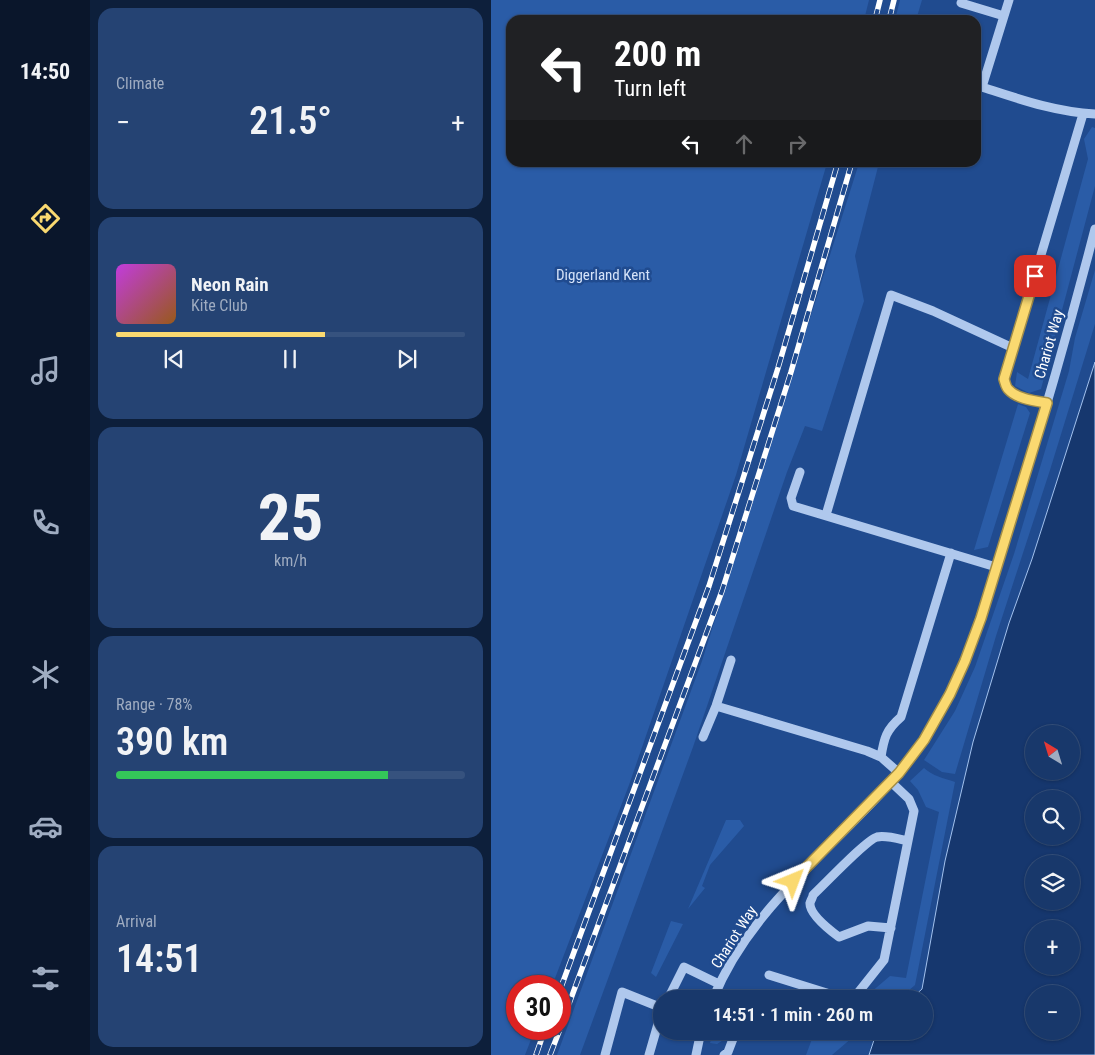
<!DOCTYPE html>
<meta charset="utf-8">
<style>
:root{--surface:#18386b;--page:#254373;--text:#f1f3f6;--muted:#9facc1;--line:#36527e;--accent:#fad970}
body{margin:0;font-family:"Roboto Condensed",sans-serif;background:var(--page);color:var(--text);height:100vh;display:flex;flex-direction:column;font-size:19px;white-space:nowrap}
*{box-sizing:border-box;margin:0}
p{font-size:16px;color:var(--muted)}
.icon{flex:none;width:28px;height:28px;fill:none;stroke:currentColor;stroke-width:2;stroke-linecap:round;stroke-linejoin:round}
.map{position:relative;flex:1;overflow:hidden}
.sheet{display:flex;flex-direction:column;gap:8px;padding:8px;background:#0d1f3b;width:401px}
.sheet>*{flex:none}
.hud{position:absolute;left:15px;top:15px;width:475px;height:152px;border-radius:15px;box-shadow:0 1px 4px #0004,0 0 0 1px var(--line);background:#202124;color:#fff;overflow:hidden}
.needle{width:32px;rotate:322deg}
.buttons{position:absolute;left:534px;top:725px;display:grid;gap:10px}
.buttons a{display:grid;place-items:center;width:55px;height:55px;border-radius:50%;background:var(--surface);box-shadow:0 1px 4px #0004,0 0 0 1px var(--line);font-size:25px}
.speed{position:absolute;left:15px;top:975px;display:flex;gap:10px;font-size:25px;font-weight:700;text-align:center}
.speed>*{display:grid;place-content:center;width:65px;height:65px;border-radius:50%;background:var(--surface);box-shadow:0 1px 4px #0004,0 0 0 1px var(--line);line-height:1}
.speed .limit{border:8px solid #d22;background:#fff;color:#111}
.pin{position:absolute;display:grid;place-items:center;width:42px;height:42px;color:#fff;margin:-21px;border-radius:10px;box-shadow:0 2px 8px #0006}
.me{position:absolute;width:55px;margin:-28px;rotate:44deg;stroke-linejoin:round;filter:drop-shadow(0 0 4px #0008)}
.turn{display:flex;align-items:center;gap:18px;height:105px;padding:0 25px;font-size:22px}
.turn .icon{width:65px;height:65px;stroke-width:2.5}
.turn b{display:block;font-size:35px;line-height:42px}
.lanes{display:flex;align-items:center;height:48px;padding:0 25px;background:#0003;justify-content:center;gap:25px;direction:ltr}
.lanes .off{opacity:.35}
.big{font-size:38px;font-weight:600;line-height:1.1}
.sheet .card{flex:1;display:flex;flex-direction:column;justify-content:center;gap:8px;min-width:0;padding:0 18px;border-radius:15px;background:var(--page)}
.sheet .dial{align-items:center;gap:0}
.dial b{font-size:65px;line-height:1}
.song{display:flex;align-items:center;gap:15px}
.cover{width:60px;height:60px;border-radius:8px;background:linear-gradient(135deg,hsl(290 70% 55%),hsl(30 70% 35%))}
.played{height:5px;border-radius:2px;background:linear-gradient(90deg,var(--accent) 60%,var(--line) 60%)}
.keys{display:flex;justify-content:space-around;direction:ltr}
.heat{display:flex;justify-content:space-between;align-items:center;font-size:28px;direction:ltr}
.charge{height:8px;border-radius:4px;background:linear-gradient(90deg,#34c759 78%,var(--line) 0)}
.trip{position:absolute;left:162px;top:990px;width:280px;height:50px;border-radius:25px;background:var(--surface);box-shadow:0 1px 4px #0004,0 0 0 1px var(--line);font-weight:600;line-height:50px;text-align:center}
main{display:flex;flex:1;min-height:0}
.tabs{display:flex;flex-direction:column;width:90px;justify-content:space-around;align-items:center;background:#0a162b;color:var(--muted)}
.tabs .icon{width:35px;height:35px}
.tabs .current{color:var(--accent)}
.tabs b{font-size:22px;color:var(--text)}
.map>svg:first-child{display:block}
.green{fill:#2a5ca7}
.water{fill:#16376e;stroke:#a3c2ee;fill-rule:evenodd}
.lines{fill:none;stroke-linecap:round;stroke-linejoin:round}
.minor{stroke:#afc8ed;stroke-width:9}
.rail-casing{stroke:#fff;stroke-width:5.5}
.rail{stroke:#204b8f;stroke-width:4;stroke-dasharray:11;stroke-linecap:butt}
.route-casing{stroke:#a28d49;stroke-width:12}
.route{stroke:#fad970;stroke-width:9}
.labels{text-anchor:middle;stroke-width:5;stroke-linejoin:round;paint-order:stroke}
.park-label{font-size:15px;fill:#d5e3f9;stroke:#204b8f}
.street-label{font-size:15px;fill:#fff;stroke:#204b8f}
</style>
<main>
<nav class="tabs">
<b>14:50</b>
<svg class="icon current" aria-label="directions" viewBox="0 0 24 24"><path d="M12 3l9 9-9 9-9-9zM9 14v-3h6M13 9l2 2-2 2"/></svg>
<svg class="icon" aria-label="music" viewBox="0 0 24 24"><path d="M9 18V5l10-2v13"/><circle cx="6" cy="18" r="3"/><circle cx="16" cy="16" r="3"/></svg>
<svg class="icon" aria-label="phone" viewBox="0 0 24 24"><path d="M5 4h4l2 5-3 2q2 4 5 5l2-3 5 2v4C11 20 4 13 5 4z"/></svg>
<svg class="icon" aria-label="climate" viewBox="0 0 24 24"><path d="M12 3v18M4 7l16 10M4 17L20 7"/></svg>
<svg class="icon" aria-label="car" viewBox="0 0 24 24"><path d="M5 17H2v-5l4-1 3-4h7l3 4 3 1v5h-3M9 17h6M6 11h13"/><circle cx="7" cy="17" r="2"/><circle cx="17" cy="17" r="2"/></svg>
<svg class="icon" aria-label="filters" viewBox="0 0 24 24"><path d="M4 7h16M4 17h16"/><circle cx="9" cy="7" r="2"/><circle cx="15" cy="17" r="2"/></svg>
</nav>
<section class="sheet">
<div class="card"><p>Climate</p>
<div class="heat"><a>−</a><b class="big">21.5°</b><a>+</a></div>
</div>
<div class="card">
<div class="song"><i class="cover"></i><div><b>Neon Rain</b><p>Kite Club</p></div></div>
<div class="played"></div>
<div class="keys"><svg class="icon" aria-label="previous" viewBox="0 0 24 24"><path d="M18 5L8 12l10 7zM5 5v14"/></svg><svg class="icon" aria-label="pause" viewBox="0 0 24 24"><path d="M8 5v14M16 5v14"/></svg><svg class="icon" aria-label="next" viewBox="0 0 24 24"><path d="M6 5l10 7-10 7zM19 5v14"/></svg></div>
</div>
<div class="card dial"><b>25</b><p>km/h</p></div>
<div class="card"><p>Range · 78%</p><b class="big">390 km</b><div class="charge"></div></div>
<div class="card"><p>Arrival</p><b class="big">14:51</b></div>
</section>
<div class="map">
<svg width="604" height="1055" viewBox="0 0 604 1055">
<rect width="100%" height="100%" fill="#204b8f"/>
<path class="green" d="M0 0H378L373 20H20V162L336 163 245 475 138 785 61 986H26V1029H44L34 1055H0Z
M409 0H431L425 20H404Z
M601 127 604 128V186L550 389 538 393 524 386 526 372 537 379 597 159 593 139Z
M368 163H388L364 256 373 301 331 431 314 426 296 472 202 747 89 1055H66L211 661Z
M604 270V324L559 470 505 636 464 774 451 772 433 760 464 711 484 667 523 554 578 371 584 338Z
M527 404 535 407 539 413 497 547 483 550Z
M433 768C442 776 452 778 464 782L424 985 408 999H372L399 976 415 978 448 812 435 807 427 790 419 781Z
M235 820H249L253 826 219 865 211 886 214 888 197 909Z
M180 921 192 924 165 977 160 973Z
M223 1031H237L234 1039 226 1044 219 1043Z
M324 1031H369L341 1055H315Z"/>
<path class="water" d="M604 362V1055H378L386 1031H434V999H420L431 989 454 861 482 742 518 623 541 559ZM542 734H580V771H542ZM542 799H580V836H542ZM542 864H580V901H542ZM542 929H580V966H542ZM542 994H580V1031H542Z"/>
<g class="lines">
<path class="minor" d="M518 0 491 87C528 99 564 112 604 114
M470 3 513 16
M556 403C546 401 525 398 518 390 516 388 514 382 513 379L592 114
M309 472 300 498 302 506 505 567
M335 515 400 295 442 311 522 348
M225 706 376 751 390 757 408 773
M212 737 225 706 240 660
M390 757C393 738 395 730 410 717L460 553
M400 928 377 926 348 937C340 931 318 914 319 903 319 902 322 897 322 895 333 885 375 840 386 837 395 835 408 839 417 841
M278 975 355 999
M177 999 193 967 228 984
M222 999C265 892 369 833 432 741 472 683 489 616 511 550 545 444 576 337 604 229
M362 999 393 960 423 811 418 799 400 782
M114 1055 131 992 171 1008
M158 1055 171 1010
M205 1055 210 1031
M233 1055 237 1052 245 1031"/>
<defs>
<path id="rail" d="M384 20 389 0
M398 20 403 0
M69 990 218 586 287 368 347 162
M69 1028 231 591 300 372 361 162
M45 1055 54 1029
M59 1055 69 1029"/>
</defs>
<use href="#rail" class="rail-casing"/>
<use href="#rail" class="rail"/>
</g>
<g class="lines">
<defs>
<path id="route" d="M302 881 408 773 433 740 459 694 474 661 490 618 556 403C545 401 526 399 518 390 515 388 514 382 513 379L544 276"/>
</defs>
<use href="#route" class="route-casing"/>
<use href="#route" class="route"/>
</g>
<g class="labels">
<g class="park-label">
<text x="112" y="280">Diggerland Kent</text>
</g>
<g class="street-label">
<text transform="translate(558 344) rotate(-74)" y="5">Chariot Way</text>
<text transform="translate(243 937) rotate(-57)" y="5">Chariot Way</text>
</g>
</g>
</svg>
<div class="buttons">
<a><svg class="needle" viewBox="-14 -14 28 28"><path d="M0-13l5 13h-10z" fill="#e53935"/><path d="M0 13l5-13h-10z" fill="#9facc1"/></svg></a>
<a><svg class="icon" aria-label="search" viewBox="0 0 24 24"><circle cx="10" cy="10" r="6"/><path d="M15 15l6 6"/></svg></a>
<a><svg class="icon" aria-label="layers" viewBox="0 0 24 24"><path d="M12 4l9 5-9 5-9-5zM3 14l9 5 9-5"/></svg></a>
<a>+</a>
<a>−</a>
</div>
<div class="speed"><div class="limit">30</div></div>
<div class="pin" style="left:544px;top:276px;background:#d93025"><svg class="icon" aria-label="arrive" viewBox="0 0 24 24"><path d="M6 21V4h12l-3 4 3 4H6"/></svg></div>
<svg class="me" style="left:302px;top:881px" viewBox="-20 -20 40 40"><path d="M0-17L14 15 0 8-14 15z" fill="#fad970" stroke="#fff" stroke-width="4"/></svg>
<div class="trip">14:51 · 1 min · 260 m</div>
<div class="hud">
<div class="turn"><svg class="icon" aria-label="left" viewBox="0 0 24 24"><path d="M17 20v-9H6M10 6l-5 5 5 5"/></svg><div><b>200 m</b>Turn left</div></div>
<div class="lanes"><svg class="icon" aria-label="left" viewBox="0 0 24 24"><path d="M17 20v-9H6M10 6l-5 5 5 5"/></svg><svg class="icon off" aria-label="ahead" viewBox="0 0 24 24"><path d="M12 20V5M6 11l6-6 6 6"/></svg><svg class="icon off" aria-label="right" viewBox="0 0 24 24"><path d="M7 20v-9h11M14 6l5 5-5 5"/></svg></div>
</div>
</div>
</main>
